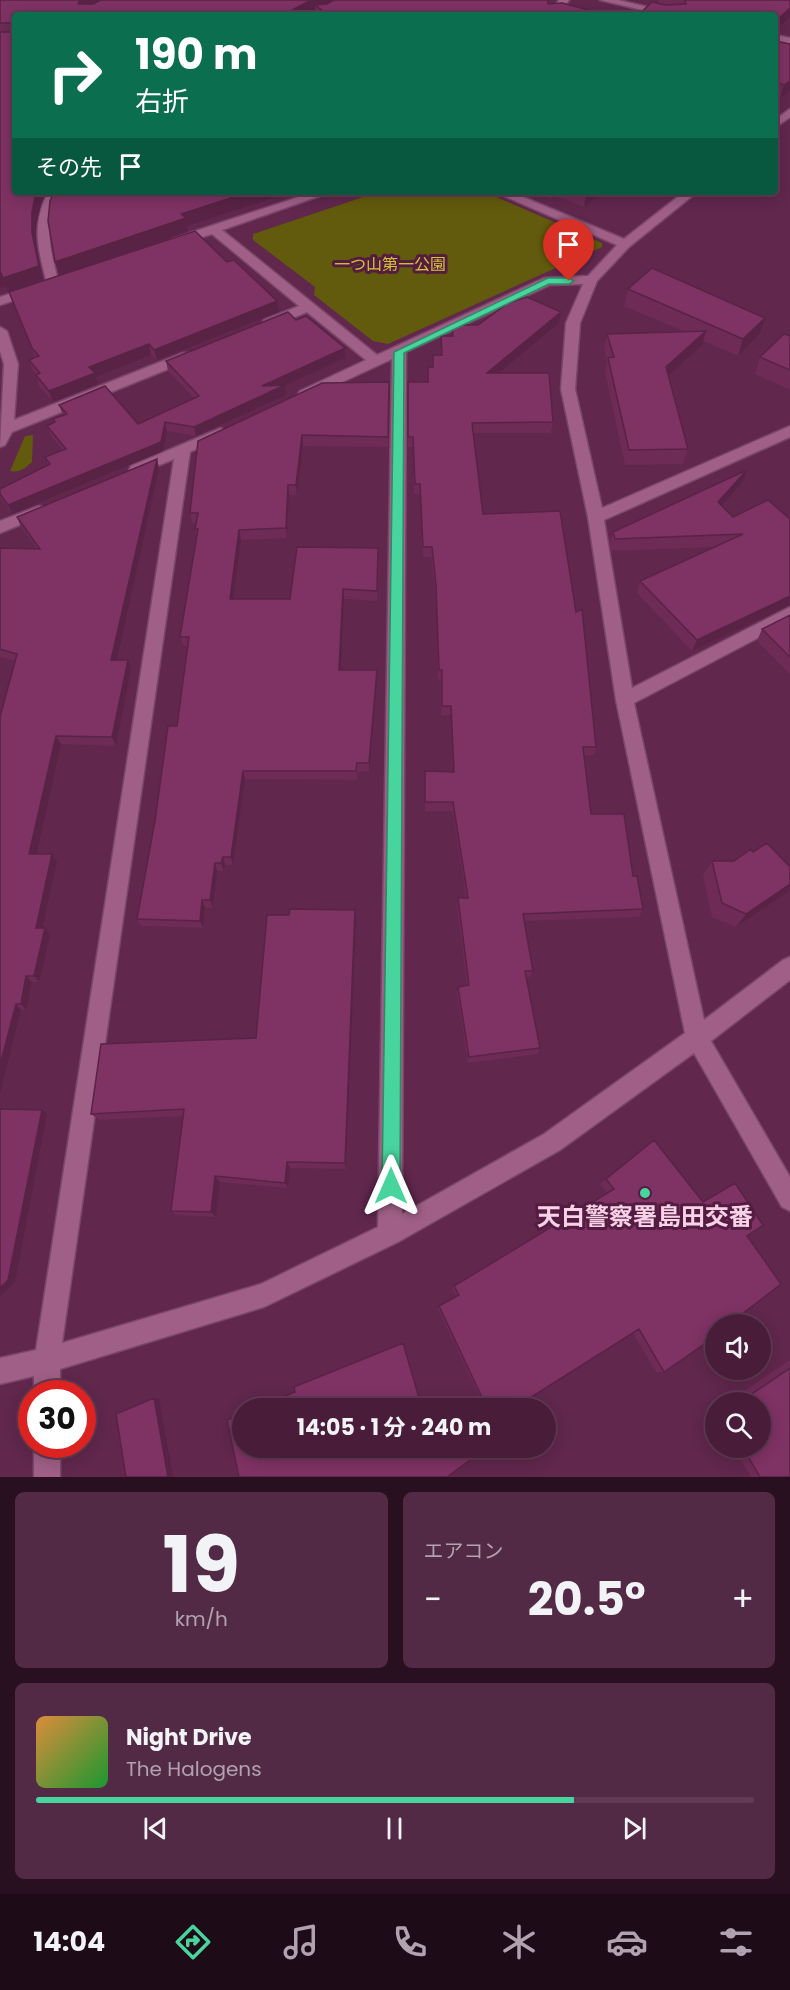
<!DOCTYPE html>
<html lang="ja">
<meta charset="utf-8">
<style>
:root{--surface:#491d3a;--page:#532a45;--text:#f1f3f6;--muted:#b1a2af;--line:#613b54;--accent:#48d49d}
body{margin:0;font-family:Poppins,"Noto Sans JP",sans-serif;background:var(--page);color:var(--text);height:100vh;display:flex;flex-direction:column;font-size:22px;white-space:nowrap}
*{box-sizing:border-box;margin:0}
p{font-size:20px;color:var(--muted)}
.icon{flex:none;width:33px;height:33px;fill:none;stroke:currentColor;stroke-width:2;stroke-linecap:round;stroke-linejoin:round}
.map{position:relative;height:1477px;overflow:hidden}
.panel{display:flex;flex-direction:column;gap:15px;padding:15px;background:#281020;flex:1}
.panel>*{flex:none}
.banner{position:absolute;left:12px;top:12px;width:766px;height:183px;border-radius:6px;box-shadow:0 3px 15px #0003,0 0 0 2px var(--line);background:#0b6e4f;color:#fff;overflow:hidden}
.fabs{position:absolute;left:705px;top:1314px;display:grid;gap:12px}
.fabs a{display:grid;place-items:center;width:66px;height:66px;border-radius:50%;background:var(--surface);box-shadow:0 3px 15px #0003,0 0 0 2px var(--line);font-size:30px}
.speed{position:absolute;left:18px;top:1380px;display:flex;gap:12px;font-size:30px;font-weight:700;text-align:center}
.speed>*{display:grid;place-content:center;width:78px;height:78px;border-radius:50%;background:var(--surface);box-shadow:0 3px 15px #0003,0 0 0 2px var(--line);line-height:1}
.speed .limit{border:9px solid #d22;background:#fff;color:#111}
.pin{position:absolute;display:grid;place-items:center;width:51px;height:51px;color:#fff;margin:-62px -26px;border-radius:50% 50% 50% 0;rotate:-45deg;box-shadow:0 0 6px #0007}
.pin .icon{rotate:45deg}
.me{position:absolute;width:66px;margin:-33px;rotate:0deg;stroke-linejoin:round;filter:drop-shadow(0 0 4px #0008)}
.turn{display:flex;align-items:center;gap:21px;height:126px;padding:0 24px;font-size:27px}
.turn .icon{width:78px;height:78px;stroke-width:2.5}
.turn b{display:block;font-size:42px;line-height:51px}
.then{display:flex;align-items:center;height:57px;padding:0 24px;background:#0003;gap:12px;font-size:22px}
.big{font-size:45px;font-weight:700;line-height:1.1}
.panel .card{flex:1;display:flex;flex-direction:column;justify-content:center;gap:9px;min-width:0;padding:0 21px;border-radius:9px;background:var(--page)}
.panel .dial{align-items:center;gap:0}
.dial b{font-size:78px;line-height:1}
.song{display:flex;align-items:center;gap:18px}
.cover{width:72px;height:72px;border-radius:9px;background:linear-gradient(135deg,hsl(30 70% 55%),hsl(130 70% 35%))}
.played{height:6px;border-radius:3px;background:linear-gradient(90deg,var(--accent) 75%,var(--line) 75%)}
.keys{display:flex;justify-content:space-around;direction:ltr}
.heat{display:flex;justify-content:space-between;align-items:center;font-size:33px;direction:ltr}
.panel .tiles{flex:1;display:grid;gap:15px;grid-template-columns:1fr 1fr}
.card:last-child{grid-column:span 2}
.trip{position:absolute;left:232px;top:1398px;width:324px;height:60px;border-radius:30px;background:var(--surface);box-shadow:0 3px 15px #0003,0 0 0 2px var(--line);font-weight:700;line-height:60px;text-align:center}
.tab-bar{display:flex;height:96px;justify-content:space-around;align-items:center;background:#1d0c17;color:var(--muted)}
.tab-bar .icon{width:42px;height:42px}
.tab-bar .selected{color:var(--accent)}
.tab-bar b{font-size:27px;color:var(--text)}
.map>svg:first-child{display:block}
.green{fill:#625a0c}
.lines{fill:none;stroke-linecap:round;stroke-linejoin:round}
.minor-casing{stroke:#7a4669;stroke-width:3}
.minor{fill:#9f5f86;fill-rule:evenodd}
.wall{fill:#6d2b56}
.shaded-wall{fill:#592346}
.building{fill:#7f3264;stroke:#592346;stroke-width:1.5}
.route{fill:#48d49d;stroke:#2f8a66;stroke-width:1.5}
.poi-dot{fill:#48d49d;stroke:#551c42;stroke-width:2}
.labels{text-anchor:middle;stroke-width:6;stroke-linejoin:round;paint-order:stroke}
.far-park-label{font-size:16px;fill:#d3c438;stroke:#551c42}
.near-poi-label{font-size:24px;font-weight:bold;fill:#f8d3e8;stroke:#551c42}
</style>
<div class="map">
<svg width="790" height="1477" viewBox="0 0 790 1477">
<rect width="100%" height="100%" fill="#61274d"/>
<path class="green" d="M378 192H485L602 243V247L388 344 373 341 314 295 315 287 253 240V234Z
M33 435 32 462C26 468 19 473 10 471L25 436Z"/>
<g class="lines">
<defs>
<path id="minor" d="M559 0H569L558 15H548Z
M600 0H618L682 15H663Z
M776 35 790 38V44L776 41Z
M790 109V117L776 127V119Z
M48 192H60C43 227 50 248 59 284L53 288 47 284C38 248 31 227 48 192Z
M314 192H331L222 230 377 355 544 278 588 276 617 245 495 192H511L624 239 684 192H697L629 247 597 281 580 323 575 389 602 508 790 426V437L604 520 632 688 790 607V621L634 703 704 1020 783 960 790 957V980L711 1041 790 1177V1211L782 1207 694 1053 560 1150 398 1242 264 1307 60 1369V1394H34V1376L0 1384V1358L36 1350 174 459 136 475 129 470 131 466 221 428 228 433 226 436 190 452 62 1343 261 1284 378 1227 392 359 310 397H300L298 394 300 391 366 360 307 312 274 326H264L262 323 264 320 299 306 212 234 175 246 169 242 171 239ZM583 284 566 323 561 389 588 517 616 700 685 1033 544 1134 402 1214 406 352 550 285Z
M32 286 36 287 38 290 36 293 0 305V297Z
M0 327 7 331 18 364 14 420 183 353H193L195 356 193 359 12 432 5 445 0 447 4 364 0 351Z
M39 506 44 507 47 511 44 515 0 533V521Z
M34 1444H60V1477H34Z"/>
</defs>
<use href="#minor" class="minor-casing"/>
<use href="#minor" class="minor"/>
</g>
<path class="wall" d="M0 0 548 4 608 15H315V11L307 15H15L41 204 36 226V247L43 280 8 292 6 287 0 288Z
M659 0H790V17L776 30V15H638L658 3Z
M776 41 790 44V91L780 98 776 97Z
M537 192H604L584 207 557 196 552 199Z
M227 262 279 312 157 360 151 355 96 377 98 384 53 402 39 386 36 375 33 371 29 360 35 358 9 292Z
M628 289 765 318 760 334 738 356 703 341 702 345 669 376 688 449 683 464 625 465 605 372 607 361 604 349 607 334 683 331 624 306Z
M561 312 559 323 499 373 553 422 551 433H473L483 514 596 747 594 755 584 756 591 814 633 876 643 909 639 917 524 921 533 971 530 977H527L540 1048 538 1054 468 1063 457 993 458 987 467 986 457 906 458 898H466L453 811H425V780L453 772 451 715H441V680L438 679 436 595 431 557H423L420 494H414L413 447H408V382H428L432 367 433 355H441V336H452V325H478Z
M296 320 345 358 285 385 286 395 196 436 167 431 163 451 12 514 1 499 0 496V489L48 465 45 457 63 450 50 435 47 426 54 422 53 419 63 415 59 405 138 424 194 398 168 371 166 361Z
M790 336V390L755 374 760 357Z
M389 382 388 447 303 446 297 495H289L287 538 241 540 233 599H290L379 558 377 601 344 599 340 670 377 679 369 771 357 772V780L245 779 233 865H225L224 871H217L213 908H205L203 928 141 926 137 919 177 726 188 646H183L180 637 197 536 195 529 196 523H192L190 513 198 441Z
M157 459 159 469 117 660H128L131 669 116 746 61 744 36 854H52L57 862 43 928H45L50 935 39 982H32L26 1010H21L0 1095V717L15 661 0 657V548L37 549 21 527 17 517Z
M742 483 721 506 733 517 790 519V605L692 651 637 593 640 581 714 547 611 551 610 544 613 532Z
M790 615V674L757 641 762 629Z
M753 852 790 867V889L788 892 736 927 712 917 703 875 712 861H734Z
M356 920 346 1169 290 1168 288 1188 220 1182 216 1217 176 1215 171 1211 183 1116 99 1120 91 1114 256 1038Z
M606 1179 703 1202 747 1236 664 1372H656L633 1333 514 1408H485L438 1309 439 1306 457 1296 452 1289 454 1286 607 1193 600 1184Z
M790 1360V1477H751L734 1448H760V1402H728Z"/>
<path class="shaded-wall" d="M79 0H105L82 13 78 4Z
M311 0H334L319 8 315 5V11L307 15H283Z
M790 8V17L776 30V21Z
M790 81V91L780 98 784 85Z
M36 192H47L41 204 36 226V247L43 280 8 292 3 278 32 233V212Z
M249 192 281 193 273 198 187 226 188 232 60 275 55 262 181 214Z
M553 192H557V196L552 199Z
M589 192H604L584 207 586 194Z
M0 273H1L6 287 0 288Z
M277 301 279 312 157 360 154 350Z
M561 312 559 323 486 384 487 373Z
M765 318 760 334 738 356 743 339Z
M706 331 702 345 662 382 666 367Z
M149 344 151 355 96 377 98 384 53 402 49 391 89 367Z
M345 348V358L264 395 262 386Z
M285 385 286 395 196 436 194 427Z
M165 422 167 431 163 451 12 514 8 505Z
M302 435 303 446 297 495 296 485Z
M157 459 159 469 115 669 111 660Z
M747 470 742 483 713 515 718 502Z
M288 485 289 495 287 538 286 528Z
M239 530 241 540 232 609 230 599Z
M343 589 344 599 340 679 339 670Z
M790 596V605L692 651 697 640Z
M128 660 131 669 116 746 112 737Z
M377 670V679L369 771V763Z
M56 736 61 744 35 861 29 854Z
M243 771 245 779 233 865 231 857Z
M52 854 57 862 41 935 36 928Z
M223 857 225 865 224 871 221 863Z
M215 863 217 871 213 908 210 900Z
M790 884V889L788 892 736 927 746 914Z
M202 900 205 908 203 928 200 921Z
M355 910 356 920 346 1169 345 1163Z
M45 928 50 935 39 982 34 976Z
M26 976 32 982 26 1010 21 1004Z
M16 1004 21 1010 0 1095V1065Z
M42 1110 47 1114 15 1282 0 1297V1288Z
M287 1162 290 1168 288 1188 285 1183Z
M215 1176 220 1182 216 1217 211 1212Z
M154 1398H159L173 1477H168Z"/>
<path class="building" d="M0 0H80L78 4H93L101 0H311L283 15H15V192H36L32 212V233L39 266 3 278 1 273H0V32H13V23H0Z
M334 0H548V4L562 3 608 15H328L315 5 327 4Z
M684 0H790V8L776 21V15H638L652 2 665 5 686 4 685 0Z
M776 41 790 44V81L784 85 776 82Z
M54 192H249L181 214 186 218 55 262 48 221 50 201Z
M195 231 227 262 234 260 277 301 154 350 149 344 89 367 95 373 49 391 36 375 40 373 29 360 39 356 32 348 9 292Z
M652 268 765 318 743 339 628 289Z
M527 297 561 312 487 373H549L553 422 472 423 483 514 560 511 576 612 582 609 596 747H583L591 814H624L633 876H637L643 909 523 914 533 971H525L540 1048 469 1057 458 987 469 985 458 898H468L453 802H425V771L454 772 451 706H442V670H439L436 585 432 547H423L420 484H415L413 437H408V382H428V367H433V355H442L441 336H453L452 325H478L508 303Z
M288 312 296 320 306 316 345 348 262 386 285 385 194 427 165 422 161 442 8 505 0 494V489L50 464 45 457 66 449 47 426 55 422 53 419 67 414 59 405 105 386 138 424 199 396 166 361Z
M706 331 666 367 688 449 629 450 608 358 614 357 607 334Z
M784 334 790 336V370L760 357Z
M389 382 388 437 302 435 296 485H288L286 528 239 530 230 599H290L297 547 378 548 377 591 343 589 339 670H377L369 763H357L356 771H243L231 857H223L221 863H215L210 900H202L200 921 137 919 155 821 168 726H177L189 637H180L198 529H195L198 513H190L198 441 322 383Z
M157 459 111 660H128L112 737 56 736 29 854H52L36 928H45L34 976H26L21 1004H16L0 1065V717L17 654 0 649V548L40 549 17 517Z
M747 470 718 502 733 517 768 500 790 519V596L697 640 640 581 743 534 615 539 613 532Z
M790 615V657L762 629Z
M767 843 790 867V884L746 914 722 903 712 861H734L751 849 753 852Z
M290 909 355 910 345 1163 287 1162 285 1183 215 1176 211 1212 171 1211 184 1109 91 1114 101 1044 256 1038 267 915H289Z
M0 1109 42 1110 8 1280 0 1288Z
M654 1140 703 1202 735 1183 763 1225 747 1236 781 1284 729 1324H716V1335L700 1347 664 1372 639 1329 514 1408H487L439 1306 459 1295 454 1286 614 1189 606 1179Z
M403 1343 422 1408H256L295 1392 294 1387Z
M790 1368V1477H760L743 1448H760V1402H740Z
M154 1398 168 1477H126L116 1414Z
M243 1414V1448H433L434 1450 437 1448H481L482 1451 447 1477H239L227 1420Z"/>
<path class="route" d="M548 278H569L574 281 569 284H549L404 353 400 1186 397 1192 391 1195 385 1192 382 1186 394 352Z"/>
<circle class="poi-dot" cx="645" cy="1193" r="6"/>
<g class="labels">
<g class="far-park-label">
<text x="390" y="270">一つ山第一公園</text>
</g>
<g class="near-poi-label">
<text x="645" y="1225">天白警察署島田交番</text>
</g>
</g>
</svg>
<div class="fabs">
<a><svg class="icon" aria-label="sound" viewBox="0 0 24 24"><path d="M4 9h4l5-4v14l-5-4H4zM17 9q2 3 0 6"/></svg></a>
<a><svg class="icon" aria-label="search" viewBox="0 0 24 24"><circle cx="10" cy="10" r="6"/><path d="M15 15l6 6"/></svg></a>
</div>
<div class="speed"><div class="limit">30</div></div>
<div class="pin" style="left:569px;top:281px;background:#d93025"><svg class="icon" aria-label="arrive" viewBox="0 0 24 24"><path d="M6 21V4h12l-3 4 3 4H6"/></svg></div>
<svg class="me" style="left:391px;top:1186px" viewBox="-20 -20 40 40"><path d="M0-17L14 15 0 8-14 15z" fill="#48d49d" stroke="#fff" stroke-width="4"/></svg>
<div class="trip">14:05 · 1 分 · 240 m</div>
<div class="banner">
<div class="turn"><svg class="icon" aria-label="right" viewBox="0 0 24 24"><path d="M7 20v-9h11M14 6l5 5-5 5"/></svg><div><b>190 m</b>右折</div></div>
<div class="then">その先<svg class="icon" aria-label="arrive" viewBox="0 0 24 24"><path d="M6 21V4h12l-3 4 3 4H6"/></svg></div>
</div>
</div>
<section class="panel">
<div class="tiles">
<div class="card dial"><b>19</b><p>km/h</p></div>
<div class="card"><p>エアコン</p>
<div class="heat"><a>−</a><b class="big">20.5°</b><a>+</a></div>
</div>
<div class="card">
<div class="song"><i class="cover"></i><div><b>Night Drive</b><p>The Halogens</p></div></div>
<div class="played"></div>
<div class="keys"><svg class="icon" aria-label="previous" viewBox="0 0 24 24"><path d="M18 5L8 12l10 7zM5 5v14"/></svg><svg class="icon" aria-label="pause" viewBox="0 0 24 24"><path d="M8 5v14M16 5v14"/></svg><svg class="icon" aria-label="next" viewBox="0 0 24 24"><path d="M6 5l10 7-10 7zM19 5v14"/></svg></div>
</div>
</div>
</section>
<nav class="tab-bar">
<b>14:04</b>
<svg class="icon selected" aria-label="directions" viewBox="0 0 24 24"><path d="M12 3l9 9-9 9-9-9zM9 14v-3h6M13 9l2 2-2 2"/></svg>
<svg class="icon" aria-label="music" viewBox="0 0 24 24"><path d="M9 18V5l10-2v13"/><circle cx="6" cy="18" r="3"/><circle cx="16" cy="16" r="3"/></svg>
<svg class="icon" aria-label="phone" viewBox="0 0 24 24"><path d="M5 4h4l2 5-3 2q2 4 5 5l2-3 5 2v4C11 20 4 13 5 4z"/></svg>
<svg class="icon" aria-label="climate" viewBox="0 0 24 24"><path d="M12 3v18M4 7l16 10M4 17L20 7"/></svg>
<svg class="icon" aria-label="car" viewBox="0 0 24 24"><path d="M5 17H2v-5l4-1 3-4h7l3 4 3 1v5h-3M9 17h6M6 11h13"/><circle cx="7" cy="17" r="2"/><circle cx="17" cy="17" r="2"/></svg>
<svg class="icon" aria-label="filters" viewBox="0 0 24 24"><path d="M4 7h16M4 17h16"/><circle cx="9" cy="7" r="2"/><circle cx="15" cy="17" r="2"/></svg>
</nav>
